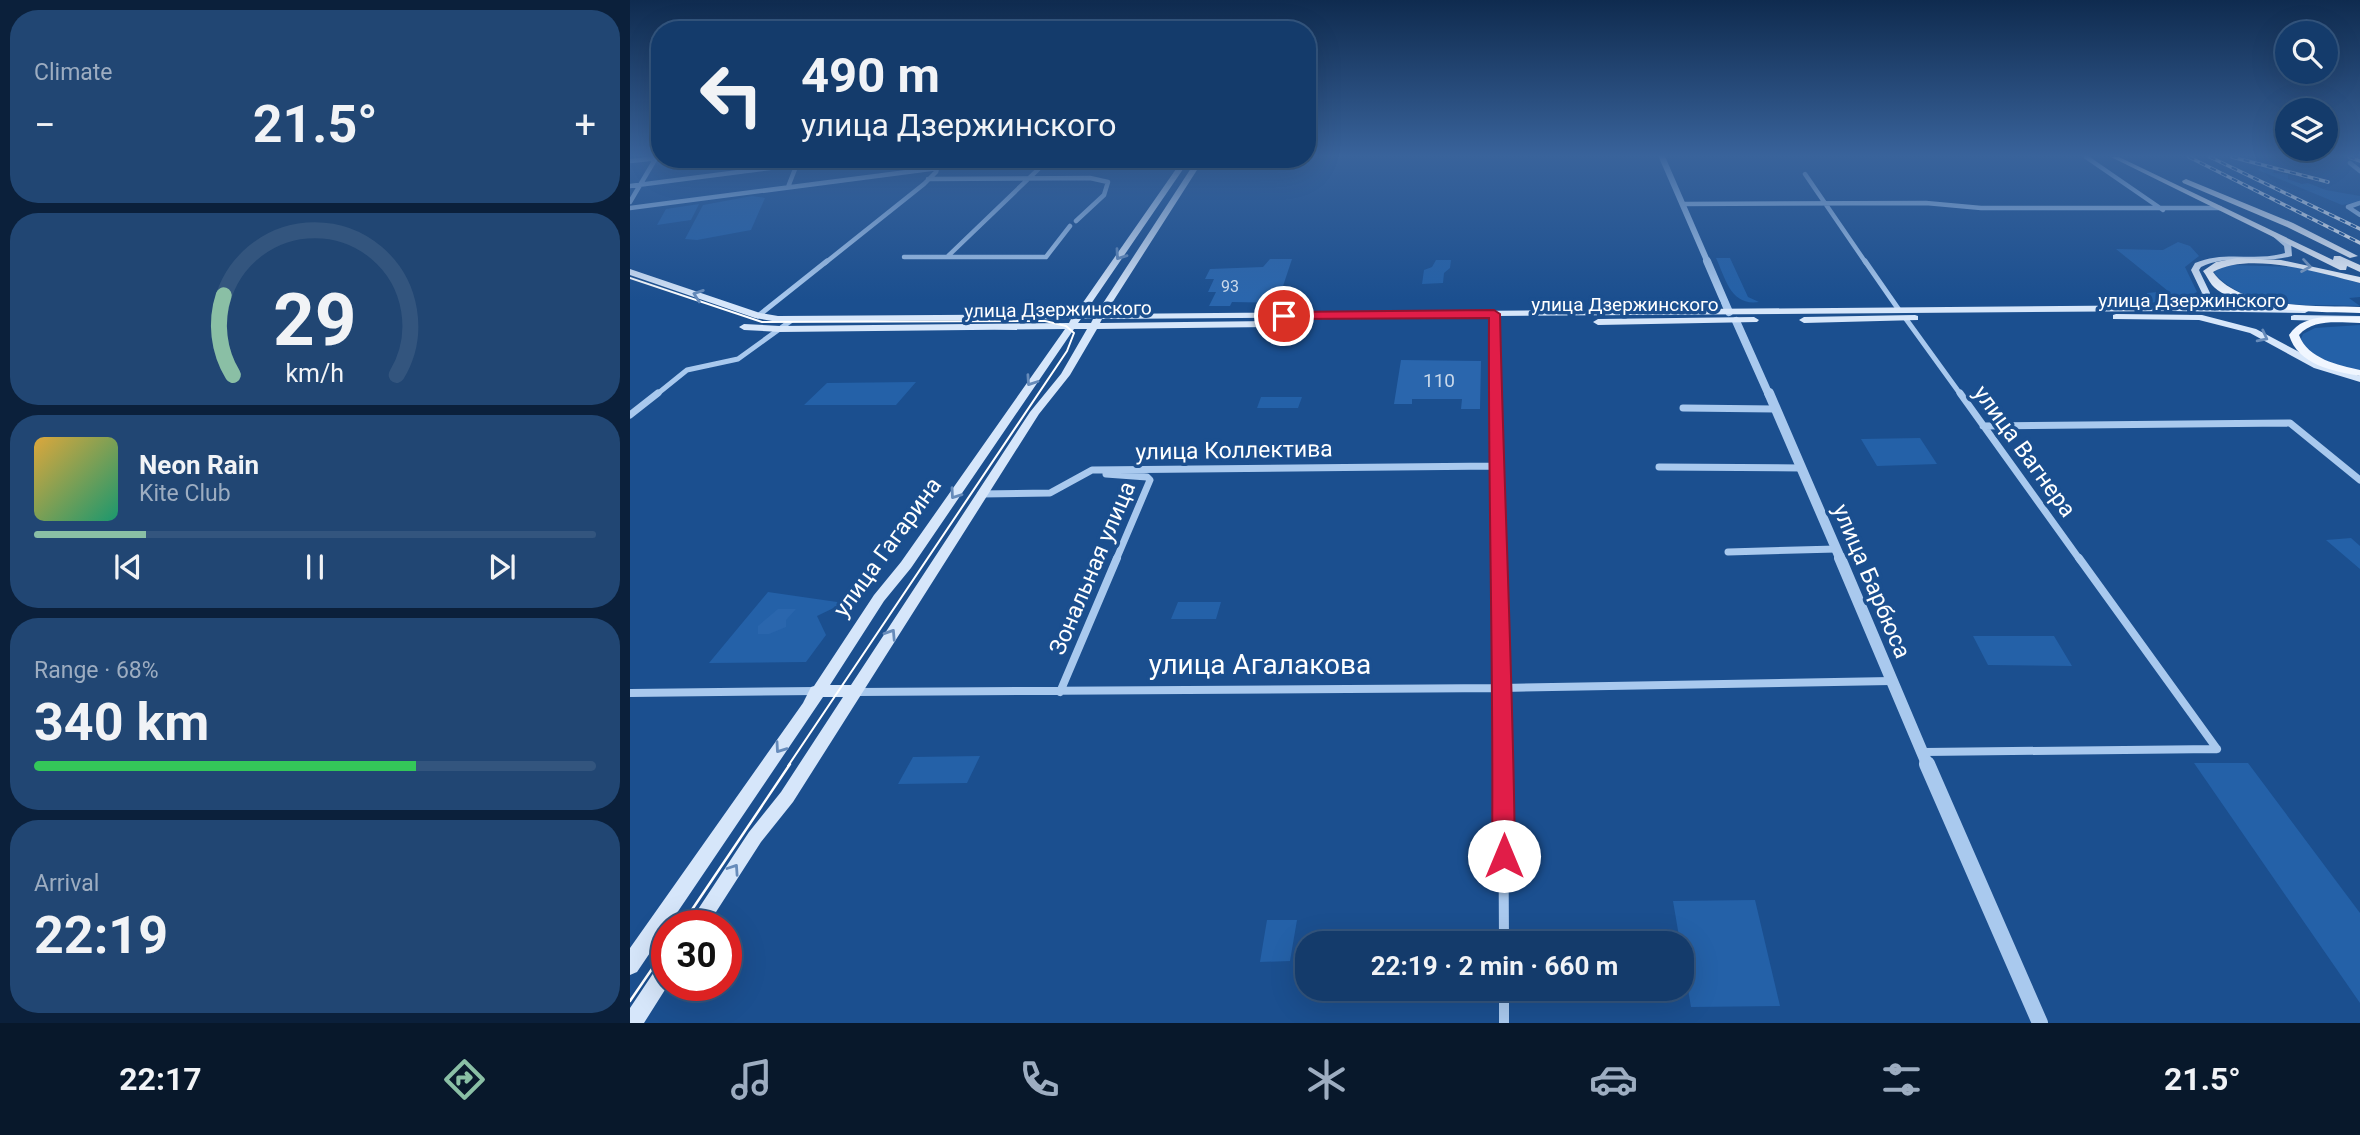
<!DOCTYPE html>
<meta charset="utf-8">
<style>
:root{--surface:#143b6b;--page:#214673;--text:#f1f3f6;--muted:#9dadc1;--line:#33557e;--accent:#8abfa5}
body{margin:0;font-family:Roboto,sans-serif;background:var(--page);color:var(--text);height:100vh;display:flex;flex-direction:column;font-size:26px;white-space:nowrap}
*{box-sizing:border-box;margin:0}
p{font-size:23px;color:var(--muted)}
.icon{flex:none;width:38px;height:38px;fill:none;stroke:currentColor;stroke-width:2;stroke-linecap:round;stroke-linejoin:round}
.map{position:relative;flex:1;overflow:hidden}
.sheet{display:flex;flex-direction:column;gap:10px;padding:10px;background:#0b203b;width:630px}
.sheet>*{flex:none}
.banner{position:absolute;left:21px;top:21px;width:665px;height:147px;border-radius:28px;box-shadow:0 7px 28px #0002,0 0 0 2px var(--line);background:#143b6b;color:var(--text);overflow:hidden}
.tools{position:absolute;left:1645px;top:21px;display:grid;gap:14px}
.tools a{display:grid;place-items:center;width:63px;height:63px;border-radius:50%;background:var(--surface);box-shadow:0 7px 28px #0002,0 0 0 2px var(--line);font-size:35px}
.speed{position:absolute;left:21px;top:910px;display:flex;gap:14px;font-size:35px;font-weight:700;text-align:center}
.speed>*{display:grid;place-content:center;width:91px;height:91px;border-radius:50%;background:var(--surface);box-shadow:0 7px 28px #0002,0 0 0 2px var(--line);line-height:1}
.speed .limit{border:10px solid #d22;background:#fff;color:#111}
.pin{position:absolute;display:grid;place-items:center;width:60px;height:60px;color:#fff;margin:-30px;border:4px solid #fff;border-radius:50%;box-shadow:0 2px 7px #0007}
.me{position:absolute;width:77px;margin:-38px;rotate:0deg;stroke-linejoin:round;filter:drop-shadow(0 0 5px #0008)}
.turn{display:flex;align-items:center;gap:24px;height:147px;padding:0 35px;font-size:32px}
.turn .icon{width:91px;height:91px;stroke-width:2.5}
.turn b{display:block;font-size:49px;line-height:60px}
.big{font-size:52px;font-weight:700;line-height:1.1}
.sheet .widget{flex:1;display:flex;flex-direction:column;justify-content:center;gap:10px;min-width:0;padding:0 24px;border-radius:28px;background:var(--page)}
.sheet .dial{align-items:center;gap:0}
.dial svg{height:182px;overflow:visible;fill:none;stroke:var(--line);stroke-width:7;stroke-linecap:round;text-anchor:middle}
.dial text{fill:var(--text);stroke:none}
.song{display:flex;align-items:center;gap:21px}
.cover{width:84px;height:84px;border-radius:10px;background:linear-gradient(135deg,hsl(40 70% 55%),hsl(160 70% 35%))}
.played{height:7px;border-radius:4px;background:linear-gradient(90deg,var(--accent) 20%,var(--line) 20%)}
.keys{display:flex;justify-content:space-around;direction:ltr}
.heat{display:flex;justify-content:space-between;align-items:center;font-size:38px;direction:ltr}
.charge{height:10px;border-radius:5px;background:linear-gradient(90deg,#34c759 68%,var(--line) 0)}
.trip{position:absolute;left:665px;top:931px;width:399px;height:70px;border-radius:28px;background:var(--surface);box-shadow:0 7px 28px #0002,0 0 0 2px var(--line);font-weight:700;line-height:70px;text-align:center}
.menu{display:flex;height:112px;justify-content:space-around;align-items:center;background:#08182b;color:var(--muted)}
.menu .icon{width:49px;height:49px}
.menu .selected{color:var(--accent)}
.menu b{font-size:32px;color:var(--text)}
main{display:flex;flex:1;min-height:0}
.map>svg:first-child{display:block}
.green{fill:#2461a8}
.building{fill:#2a66ad}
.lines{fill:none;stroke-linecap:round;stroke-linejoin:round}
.minor-far4{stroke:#a9c9ee;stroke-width:4.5}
.minor-far3{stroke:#a9c9ee;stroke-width:5}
.minor-far2{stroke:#a9c9ee;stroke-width:7}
.minor-far1{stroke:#a9c9ee;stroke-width:8}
.minor{stroke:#a9c9ee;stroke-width:10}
.tertiary-far4{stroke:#a9c9ee;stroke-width:6}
.tertiary-far3{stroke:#a9c9ee;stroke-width:8}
.tertiary-far2{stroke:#a9c9ee;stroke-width:10}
.tertiary-far1{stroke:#a9c9ee;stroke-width:12}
.tertiary{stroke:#a9c9ee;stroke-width:16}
.secondary{fill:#d6e6fa;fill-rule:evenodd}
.primary{fill:#f0f6ff;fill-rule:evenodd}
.tram-far1{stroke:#fff;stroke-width:2}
.tram{stroke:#fff;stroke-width:2.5}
.rail-casing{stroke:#fff;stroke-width:3.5}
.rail{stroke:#1b4f8f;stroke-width:2;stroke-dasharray:6;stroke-linecap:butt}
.oneway{stroke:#668bba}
.oneway2{stroke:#7b9ac1}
.route{fill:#e11d48;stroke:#92132f;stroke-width:2}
.labels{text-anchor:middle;stroke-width:7;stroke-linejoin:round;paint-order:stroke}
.far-number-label{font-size:16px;fill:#cad9ea}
.far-street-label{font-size:19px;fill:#fff;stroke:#1b4f8f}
.number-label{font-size:19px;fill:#cad9ea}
.street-label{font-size:23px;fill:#fff;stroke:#1b4f8f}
.near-street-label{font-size:28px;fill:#fff;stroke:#1b4f8f}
</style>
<main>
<section class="sheet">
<div class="widget"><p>Climate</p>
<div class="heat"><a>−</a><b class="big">21.5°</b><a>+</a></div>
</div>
<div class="widget dial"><svg viewBox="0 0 100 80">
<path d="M14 69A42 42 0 1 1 86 69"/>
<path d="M14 69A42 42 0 0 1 10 34" stroke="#8abfa5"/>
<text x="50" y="56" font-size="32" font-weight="700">29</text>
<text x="50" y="72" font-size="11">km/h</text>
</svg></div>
<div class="widget">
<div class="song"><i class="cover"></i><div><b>Neon Rain</b><p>Kite Club</p></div></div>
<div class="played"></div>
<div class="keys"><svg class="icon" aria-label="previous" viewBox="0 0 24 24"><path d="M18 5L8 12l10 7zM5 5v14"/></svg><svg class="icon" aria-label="pause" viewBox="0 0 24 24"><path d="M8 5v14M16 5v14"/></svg><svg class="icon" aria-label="next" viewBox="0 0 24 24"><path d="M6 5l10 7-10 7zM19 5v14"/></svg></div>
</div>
<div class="widget"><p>Range · 68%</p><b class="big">340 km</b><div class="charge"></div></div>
<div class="widget"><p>Arrival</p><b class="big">22:19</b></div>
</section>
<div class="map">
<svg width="1730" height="1023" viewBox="0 0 1730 1023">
<rect width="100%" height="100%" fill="#1b4f8f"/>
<path class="green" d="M1631 167 1645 170 1643 173 1658 174V179L1672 184 1678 183 1696 190 1730 196V202L1712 205 1628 170Z
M122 196 135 198 121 230 67 240 55 239 73 205Z
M69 204 61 220 27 225 36 209Z
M1548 242 1560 246 1569 256 1555 267 1567 292 1547 302 1514 303 1517 293 1538 291 1486 249 1533 250Z
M1086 258H1100L1118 297 1129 302C1101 306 1096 280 1086 258Z
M806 260H821L820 268 814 273 813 283 792 284 794 270 802 267Z
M1602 265 1670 267 1730 283V297L1719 298 1730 306C1682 304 1619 312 1584 273L1587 269Z
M1730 325V371C1709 367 1680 360 1671 339L1673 334 1685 328Z
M286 382 266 405H174L197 383Z
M631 397H672L668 408H627Z
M1290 438 1307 464 1247 466 1231 439Z
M1721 538 1730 546V569L1696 540Z
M138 592 214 603 187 616 196 635 176 662 79 663Z
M548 602H591L586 619H541Z
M1343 636H1424L1442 666 1358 665Z
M350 756 337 783 268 784 283 757Z
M1564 763H1618L1730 913V1003Z
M1125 900 1150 1006 1061 1007 1043 901Z
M637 920H667L660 961 630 962Z"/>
<path class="building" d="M640 259H662L649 298 651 303 602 302 600 306H579L586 292H578L584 279H575L580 269 633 267Z
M771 360 851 361 850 409H831L832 399H782V404H764Z
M148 609H166L156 620V627L139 634H128V626Z"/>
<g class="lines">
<path class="minor-far4" d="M1456 157 1533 210
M0 161 29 158
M1720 163 1730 171
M1175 174 1236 263
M298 179 460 178 478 182 474 195 446 221
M0 186 209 159
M158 187 169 159
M0 202 26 158
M1730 203 1718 207 1730 215
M1053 204 1296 203 1351 208H1590
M0 208 308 168
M318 256 419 159
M274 257H416L440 226
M195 263 294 184 306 172 310 159"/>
<path class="minor-far3" d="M1235 261 1269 310
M128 316 197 261
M1276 319 1331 395
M863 322 864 395
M26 395 57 370 108 359 162 320"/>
<path class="minor-far2" d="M864 393 868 560
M1330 393 1450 560
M1053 408 1145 409
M0 415 28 393
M1353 426 1660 423 1730 480
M1029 467 1172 468
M476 474 517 477 520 480 486 560
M351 494 420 493 462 470 865 466
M1098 552 1206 549"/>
<path class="minor-far1" d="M868 558 873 766
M1449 558 1587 749
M226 692 873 688 1261 681
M430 692 487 558
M0 693 186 691
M1294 752 1587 749"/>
<path class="minor" d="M873 764 874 943
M874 989V1023"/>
<path class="tertiary-far4" d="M1032 157 1078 263"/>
<path class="tertiary-far3" d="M1077 261 1099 312
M1106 321 1139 395"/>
<path class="tertiary-far2" d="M1139 393 1211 560"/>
<path class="tertiary-far1" d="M1210 558 1298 766"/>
<path class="tertiary" d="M1297 764 1410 1023"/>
<path class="secondary" d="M553 159H560L454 314H466L567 159H574L475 314 1552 305 1569 298 1572 293 1561 270 1565 263C1595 250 1625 262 1655 253L1654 246 1640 234 1644 232 1661 243 1662 256C1632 265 1600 253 1571 267L1569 270 1580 293 1575 302 1565 306 1675 307 1680 310 1675 313 1542 311 472 319 470 323 641 321 646 324 641 327 467 329 440 375 409 414 163 802 131 842 77 926H57L119 832 151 792 213 697H193L7 972 0 975V948L173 703 181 687 184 686 244 595 271 562 435 329 150 332 114 330 109 327 114 324 150 326 439 323 441 319 148 322 125 318 0 275V269L130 313 148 316 445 314ZM451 319H463L461 323H448ZM444 329H457L431 374 400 412 221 685H200L254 601 281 568Z
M1486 314 1572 315 1626 329 1692 364 1730 376V382L1684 368 1620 333 1569 320 1483 319V315Z
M1285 315 1288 316V320L1174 323 1169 320 1174 317Z
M1664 315 1730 316V322L1661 320V316Z
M1124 317 1129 320 1127 322 968 325 963 322 968 319Z
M37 960V985H38L14 1023H0V1008L30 963Z"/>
<path class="primary" d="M1481 157H1489L1703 260 1704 256H1710L1730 265V272L1717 266 1716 270H1710Z
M1556 179 1663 223 1728 256 1720 258 1657 227 1553 183 1552 181Z
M1607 258 1651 260 1730 277V283C1691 273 1620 251 1583 272 1610 310 1688 305 1730 307V313C1694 312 1607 313 1582 285 1579 281 1576 275 1573 271L1586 262Z
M1694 317H1730V323C1710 323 1684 318 1669 335 1678 359 1708 365 1730 370V376C1703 371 1668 365 1659 335 1668 322 1679 319 1694 317Z"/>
<path class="tram-far1" d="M0 278 132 322 415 321 436 326 444 333 437 351 158 766"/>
<path class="tram" d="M51 926 160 764
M0 1001 37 947"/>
<defs>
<path id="rail" d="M1559 157 1730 243
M1580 157 1730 229
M1602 157 1698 182
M1719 157 1730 161"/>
</defs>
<use href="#rail" class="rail-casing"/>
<use href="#rail" class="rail"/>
</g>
<defs><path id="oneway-chevron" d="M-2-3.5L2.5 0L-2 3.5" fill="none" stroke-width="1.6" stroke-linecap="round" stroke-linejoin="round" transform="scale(1.75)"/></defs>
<g class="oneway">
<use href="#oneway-chevron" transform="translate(490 255) rotate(125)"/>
<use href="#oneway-chevron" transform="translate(68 295) rotate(-161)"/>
<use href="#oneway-chevron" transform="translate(1633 337) rotate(27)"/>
<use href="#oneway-chevron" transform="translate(401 381) rotate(124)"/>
<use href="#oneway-chevron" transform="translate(325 494) rotate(125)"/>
<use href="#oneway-chevron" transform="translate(261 634) rotate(-57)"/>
<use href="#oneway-chevron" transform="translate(150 748) rotate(125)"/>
<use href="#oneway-chevron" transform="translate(104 869) rotate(-56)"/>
</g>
<use class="oneway2" href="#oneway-chevron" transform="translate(1676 266) rotate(9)"/>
<linearGradient id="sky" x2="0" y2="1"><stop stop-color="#0f2b4f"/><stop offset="0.52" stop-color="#39639b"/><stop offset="1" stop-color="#39639b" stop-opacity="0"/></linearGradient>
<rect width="1730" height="300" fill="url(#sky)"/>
<path class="route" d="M864 310 870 314C874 495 883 675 885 856L882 864 874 867 865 864 862 856C864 677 858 497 859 318L654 319 648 316 654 312Z"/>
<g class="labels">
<g class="far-number-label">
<text x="600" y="292">93</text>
</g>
<g class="far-street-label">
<text x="1562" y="307">улица Дзержинского</text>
<text x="995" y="311">улица Дзержинского</text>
<text transform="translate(428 309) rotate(-1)" y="7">улица Дзержинского</text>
</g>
<g class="number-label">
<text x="809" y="387">110</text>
</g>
<g class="street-label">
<text transform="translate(604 450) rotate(-1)" y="8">улица Коллектива</text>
<text transform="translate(1395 451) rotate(54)" y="8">улица Вагнера</text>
<text transform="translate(257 547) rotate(-54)" y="8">улица Гагарина</text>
<text transform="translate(462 568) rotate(-67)" y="8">Зональная улица</text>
<text transform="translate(1242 581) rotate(67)" y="8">улица Барбюса</text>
</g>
<g class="near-street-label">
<text x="630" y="674">улица Агалакова</text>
</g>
</g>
</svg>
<div class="tools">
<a><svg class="icon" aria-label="search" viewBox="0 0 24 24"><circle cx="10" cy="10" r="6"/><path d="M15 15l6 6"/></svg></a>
<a><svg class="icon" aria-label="layers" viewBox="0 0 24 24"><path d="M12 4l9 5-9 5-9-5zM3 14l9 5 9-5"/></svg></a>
</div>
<div class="speed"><div class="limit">30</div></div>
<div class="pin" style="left:654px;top:316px;background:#d93025"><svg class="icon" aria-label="arrive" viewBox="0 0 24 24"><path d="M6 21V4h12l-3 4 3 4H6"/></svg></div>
<svg class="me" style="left:874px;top:856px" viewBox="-20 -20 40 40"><circle r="19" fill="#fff"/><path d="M0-13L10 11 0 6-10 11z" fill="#e11d48"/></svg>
<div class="trip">22:19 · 2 min · 660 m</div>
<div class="banner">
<div class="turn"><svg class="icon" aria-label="left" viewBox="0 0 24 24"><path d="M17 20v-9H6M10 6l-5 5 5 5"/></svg><div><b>490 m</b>улица Дзержинского</div></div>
</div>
</div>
</main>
<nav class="menu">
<b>22:17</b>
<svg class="icon selected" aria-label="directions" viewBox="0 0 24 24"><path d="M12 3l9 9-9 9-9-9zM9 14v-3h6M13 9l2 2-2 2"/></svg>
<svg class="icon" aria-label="music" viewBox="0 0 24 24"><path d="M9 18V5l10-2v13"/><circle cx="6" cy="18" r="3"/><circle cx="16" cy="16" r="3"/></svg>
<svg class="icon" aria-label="phone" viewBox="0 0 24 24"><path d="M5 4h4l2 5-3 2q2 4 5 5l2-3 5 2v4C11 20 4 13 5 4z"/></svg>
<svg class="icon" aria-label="climate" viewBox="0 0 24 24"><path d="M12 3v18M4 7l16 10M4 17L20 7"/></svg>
<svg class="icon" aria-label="car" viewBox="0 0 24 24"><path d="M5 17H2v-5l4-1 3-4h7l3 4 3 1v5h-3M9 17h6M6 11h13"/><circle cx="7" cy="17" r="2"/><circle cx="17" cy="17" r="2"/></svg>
<svg class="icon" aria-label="filters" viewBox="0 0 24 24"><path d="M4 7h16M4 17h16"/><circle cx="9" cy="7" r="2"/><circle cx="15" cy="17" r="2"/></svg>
<b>21.5°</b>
</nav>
